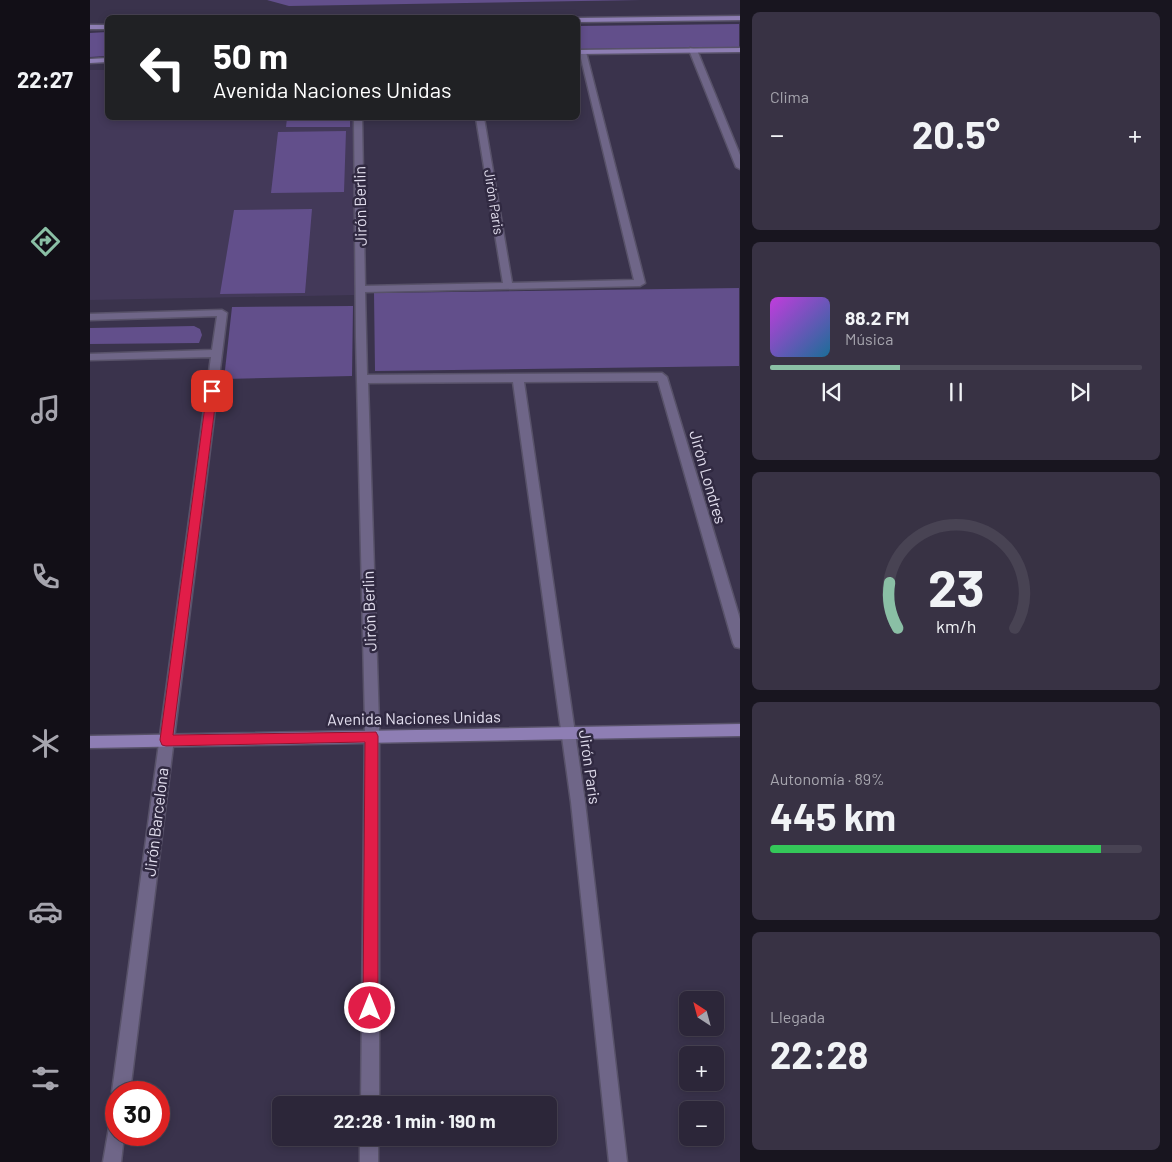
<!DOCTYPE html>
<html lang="es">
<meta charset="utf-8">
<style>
:root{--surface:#2c2639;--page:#383244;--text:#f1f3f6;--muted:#a6a5ae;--line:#484353;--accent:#8abfa5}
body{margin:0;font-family:Barlow,sans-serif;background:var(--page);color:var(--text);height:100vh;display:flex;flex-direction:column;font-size:19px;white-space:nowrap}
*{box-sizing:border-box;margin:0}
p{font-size:16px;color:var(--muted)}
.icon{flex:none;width:28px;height:28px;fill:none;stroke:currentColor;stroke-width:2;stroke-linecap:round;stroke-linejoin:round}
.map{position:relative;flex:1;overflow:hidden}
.drawer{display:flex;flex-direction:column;gap:12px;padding:12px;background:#18151f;width:432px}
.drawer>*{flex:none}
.top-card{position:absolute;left:15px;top:15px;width:475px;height:105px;border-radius:8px;box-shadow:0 2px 8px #0003,0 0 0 1px var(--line);background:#202124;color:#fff;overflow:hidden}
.needle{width:32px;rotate:324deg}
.buttons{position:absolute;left:589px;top:991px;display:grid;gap:10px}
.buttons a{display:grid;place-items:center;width:45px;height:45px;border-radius:8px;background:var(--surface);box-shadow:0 2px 8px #0003,0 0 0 1px var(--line);font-size:25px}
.speed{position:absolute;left:15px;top:1081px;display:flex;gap:10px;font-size:25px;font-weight:700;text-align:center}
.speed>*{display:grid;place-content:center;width:65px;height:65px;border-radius:50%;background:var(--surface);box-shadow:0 2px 8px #0003,0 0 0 1px var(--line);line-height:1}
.speed .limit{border:8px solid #d22;background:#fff;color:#111}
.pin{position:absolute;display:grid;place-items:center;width:42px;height:42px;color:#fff;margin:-21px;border-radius:10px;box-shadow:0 2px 8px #0006}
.me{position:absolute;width:55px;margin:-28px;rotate:0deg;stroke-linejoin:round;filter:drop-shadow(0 0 4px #0008)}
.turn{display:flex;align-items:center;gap:18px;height:105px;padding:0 25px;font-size:22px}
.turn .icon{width:65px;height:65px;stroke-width:2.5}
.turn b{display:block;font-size:35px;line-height:42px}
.big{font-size:38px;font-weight:700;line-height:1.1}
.drawer .card{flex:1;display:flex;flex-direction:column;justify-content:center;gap:8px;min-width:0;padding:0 18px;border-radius:8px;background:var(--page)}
.drawer .dial{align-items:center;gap:0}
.dial svg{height:130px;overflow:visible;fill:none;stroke:var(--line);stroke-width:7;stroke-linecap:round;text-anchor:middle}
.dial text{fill:var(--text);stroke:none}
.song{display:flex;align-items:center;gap:15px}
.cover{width:60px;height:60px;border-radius:8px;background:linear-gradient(135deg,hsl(290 70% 55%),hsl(200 70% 35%))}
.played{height:5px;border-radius:2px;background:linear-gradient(90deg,var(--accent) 35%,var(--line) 35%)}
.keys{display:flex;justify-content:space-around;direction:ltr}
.heat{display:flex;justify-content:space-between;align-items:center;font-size:28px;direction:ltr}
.charge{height:8px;border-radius:4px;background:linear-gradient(90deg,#34c759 89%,var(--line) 0)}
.trip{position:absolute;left:182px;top:1096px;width:285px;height:50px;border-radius:8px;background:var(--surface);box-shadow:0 2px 8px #0003,0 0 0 1px var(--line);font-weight:700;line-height:50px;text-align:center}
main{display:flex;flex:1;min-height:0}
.menu{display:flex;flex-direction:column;width:90px;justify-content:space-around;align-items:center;background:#120f17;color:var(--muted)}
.menu .icon{width:35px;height:35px}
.menu .on{color:var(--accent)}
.menu b{font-size:22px;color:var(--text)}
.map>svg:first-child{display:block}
.built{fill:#433959}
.green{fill:#624f8b}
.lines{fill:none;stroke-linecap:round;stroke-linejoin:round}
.street-casing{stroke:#585269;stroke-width:3}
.secondary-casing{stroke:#585269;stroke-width:3}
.street{fill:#6f6688;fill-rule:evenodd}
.secondary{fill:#8e7eb4;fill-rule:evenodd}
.route{fill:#e11d48;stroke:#92132f}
.labels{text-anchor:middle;stroke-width:5;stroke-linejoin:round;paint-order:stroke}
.far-street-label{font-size:14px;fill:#e2deee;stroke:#302941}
.street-label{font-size:16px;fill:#e2deee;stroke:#302941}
</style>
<main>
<nav class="menu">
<b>22:27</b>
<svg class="icon on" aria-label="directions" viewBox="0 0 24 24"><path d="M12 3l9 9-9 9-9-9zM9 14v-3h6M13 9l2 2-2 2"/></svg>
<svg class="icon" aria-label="music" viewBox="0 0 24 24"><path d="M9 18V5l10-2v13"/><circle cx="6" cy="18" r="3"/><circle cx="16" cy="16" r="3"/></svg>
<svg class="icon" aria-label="phone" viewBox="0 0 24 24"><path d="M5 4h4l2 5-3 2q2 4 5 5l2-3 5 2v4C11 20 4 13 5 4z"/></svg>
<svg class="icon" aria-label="climate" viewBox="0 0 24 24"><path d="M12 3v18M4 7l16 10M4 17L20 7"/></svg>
<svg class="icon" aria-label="car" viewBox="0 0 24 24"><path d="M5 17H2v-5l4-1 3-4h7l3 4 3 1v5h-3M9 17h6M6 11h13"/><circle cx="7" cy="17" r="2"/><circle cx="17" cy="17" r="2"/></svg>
<svg class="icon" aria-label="filters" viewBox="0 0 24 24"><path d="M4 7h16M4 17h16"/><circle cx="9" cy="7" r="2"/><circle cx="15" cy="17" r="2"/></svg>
</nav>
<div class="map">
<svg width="650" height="1162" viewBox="0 0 650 1162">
<rect width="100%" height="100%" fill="#3a334c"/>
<path class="built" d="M0 70H17L18 118H264V295L0 300Z"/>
<path class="green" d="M177 0H551L199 6Z
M649 24V47L488 49V26Z
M17 32V56L0 57V33Z
M197 118H260V127H196Z
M256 131 254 192 181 193 188 132Z
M222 209 215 293 130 294 144 210Z
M649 288V366L285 371 284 293Z
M263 306 262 376 134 379 142 307Z
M104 326 110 329 112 335 109 343 0 344V328Z"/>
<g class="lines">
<defs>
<path id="street" d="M600 48 607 50 650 155V169L646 167 599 50Z
M489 50 496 52 555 283 550 286 275 292 277 375 572 373 577 377 650 619V648L645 647 643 643 568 381 434 382 495 802 537 1162H519L481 802 423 382 278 383 289 723V1105H271L275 723 266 337 264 118H272L275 286 413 283 386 118H394L422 283 544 280Z
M132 310 137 313 40 1092H26V1099L22 1092 121 357 0 360V354L122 350 127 316 0 320V314Z
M26 1119V1135H34L31 1162H13L20 1122Z
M270 1138H288V1162H270Z"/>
<path id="secondary" d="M650 16V20L488 22V18Z
M0 25H18V29H0Z
M650 48V52L488 54V50Z
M18 58V62L0 63V59Z
M650 724V736L0 748V736Z"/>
</defs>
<use href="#street" class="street-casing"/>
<use href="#secondary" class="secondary-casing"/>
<use href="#street" class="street"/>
<use href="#secondary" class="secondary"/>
</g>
<path class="route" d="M122 387 127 391 83 735 286 732 288 736V1008L285 1013 280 1015 275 1013 273 1008 275 742 76 746 72 745 70 740 117 391Z"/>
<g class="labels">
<g class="far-street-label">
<text transform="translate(404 202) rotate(81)" y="5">Jirón Paris</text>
</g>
<g class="street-label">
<text transform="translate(270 206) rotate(-91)" y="6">Jirón Berlin</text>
<text transform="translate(618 477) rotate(74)" y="6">Jirón Londres</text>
<text transform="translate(279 611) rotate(-92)" y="6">Jirón Berlin</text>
<text transform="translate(324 718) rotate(-1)" y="6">Avenida Naciones Unidas</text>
<text transform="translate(500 767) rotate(82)" y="6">Jirón Paris</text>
<text transform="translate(66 822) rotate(-83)" y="6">Jirón Barcelona</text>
</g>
</g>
</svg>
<div class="buttons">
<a><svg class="needle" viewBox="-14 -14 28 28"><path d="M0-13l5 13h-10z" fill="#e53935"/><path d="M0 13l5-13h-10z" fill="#a6a5ae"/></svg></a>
<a>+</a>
<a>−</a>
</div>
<div class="speed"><div class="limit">30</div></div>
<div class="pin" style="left:122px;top:391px;background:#d93025"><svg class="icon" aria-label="arrive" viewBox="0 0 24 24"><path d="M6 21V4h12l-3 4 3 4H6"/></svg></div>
<svg class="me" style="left:280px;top:1008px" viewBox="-20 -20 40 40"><circle r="17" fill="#e11d48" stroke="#fff" stroke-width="3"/><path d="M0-11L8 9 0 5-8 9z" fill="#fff"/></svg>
<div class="trip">22:28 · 1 min · 190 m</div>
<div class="top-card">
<div class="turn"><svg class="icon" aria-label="left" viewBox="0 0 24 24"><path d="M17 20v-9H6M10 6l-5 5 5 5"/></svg><div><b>50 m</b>Avenida Naciones Unidas</div></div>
</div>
</div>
<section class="drawer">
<div class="card"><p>Clima</p>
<div class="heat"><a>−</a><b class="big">20.5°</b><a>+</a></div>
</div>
<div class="card">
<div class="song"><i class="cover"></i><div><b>88.2 FM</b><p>Música</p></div></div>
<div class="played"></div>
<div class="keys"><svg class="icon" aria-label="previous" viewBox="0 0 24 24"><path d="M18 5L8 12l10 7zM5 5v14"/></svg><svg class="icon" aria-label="pause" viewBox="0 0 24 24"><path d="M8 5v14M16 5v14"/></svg><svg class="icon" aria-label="next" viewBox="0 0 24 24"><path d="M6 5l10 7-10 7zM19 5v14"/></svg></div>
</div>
<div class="card dial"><svg viewBox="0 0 100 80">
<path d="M14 69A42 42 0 1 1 86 69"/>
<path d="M14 69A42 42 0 0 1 9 41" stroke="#8abfa5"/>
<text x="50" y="56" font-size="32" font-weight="700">23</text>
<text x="50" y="72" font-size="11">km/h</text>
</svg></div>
<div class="card"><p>Autonomía · 89%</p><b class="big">445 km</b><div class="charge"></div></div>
<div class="card"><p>Llegada</p><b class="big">22:28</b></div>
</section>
</main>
